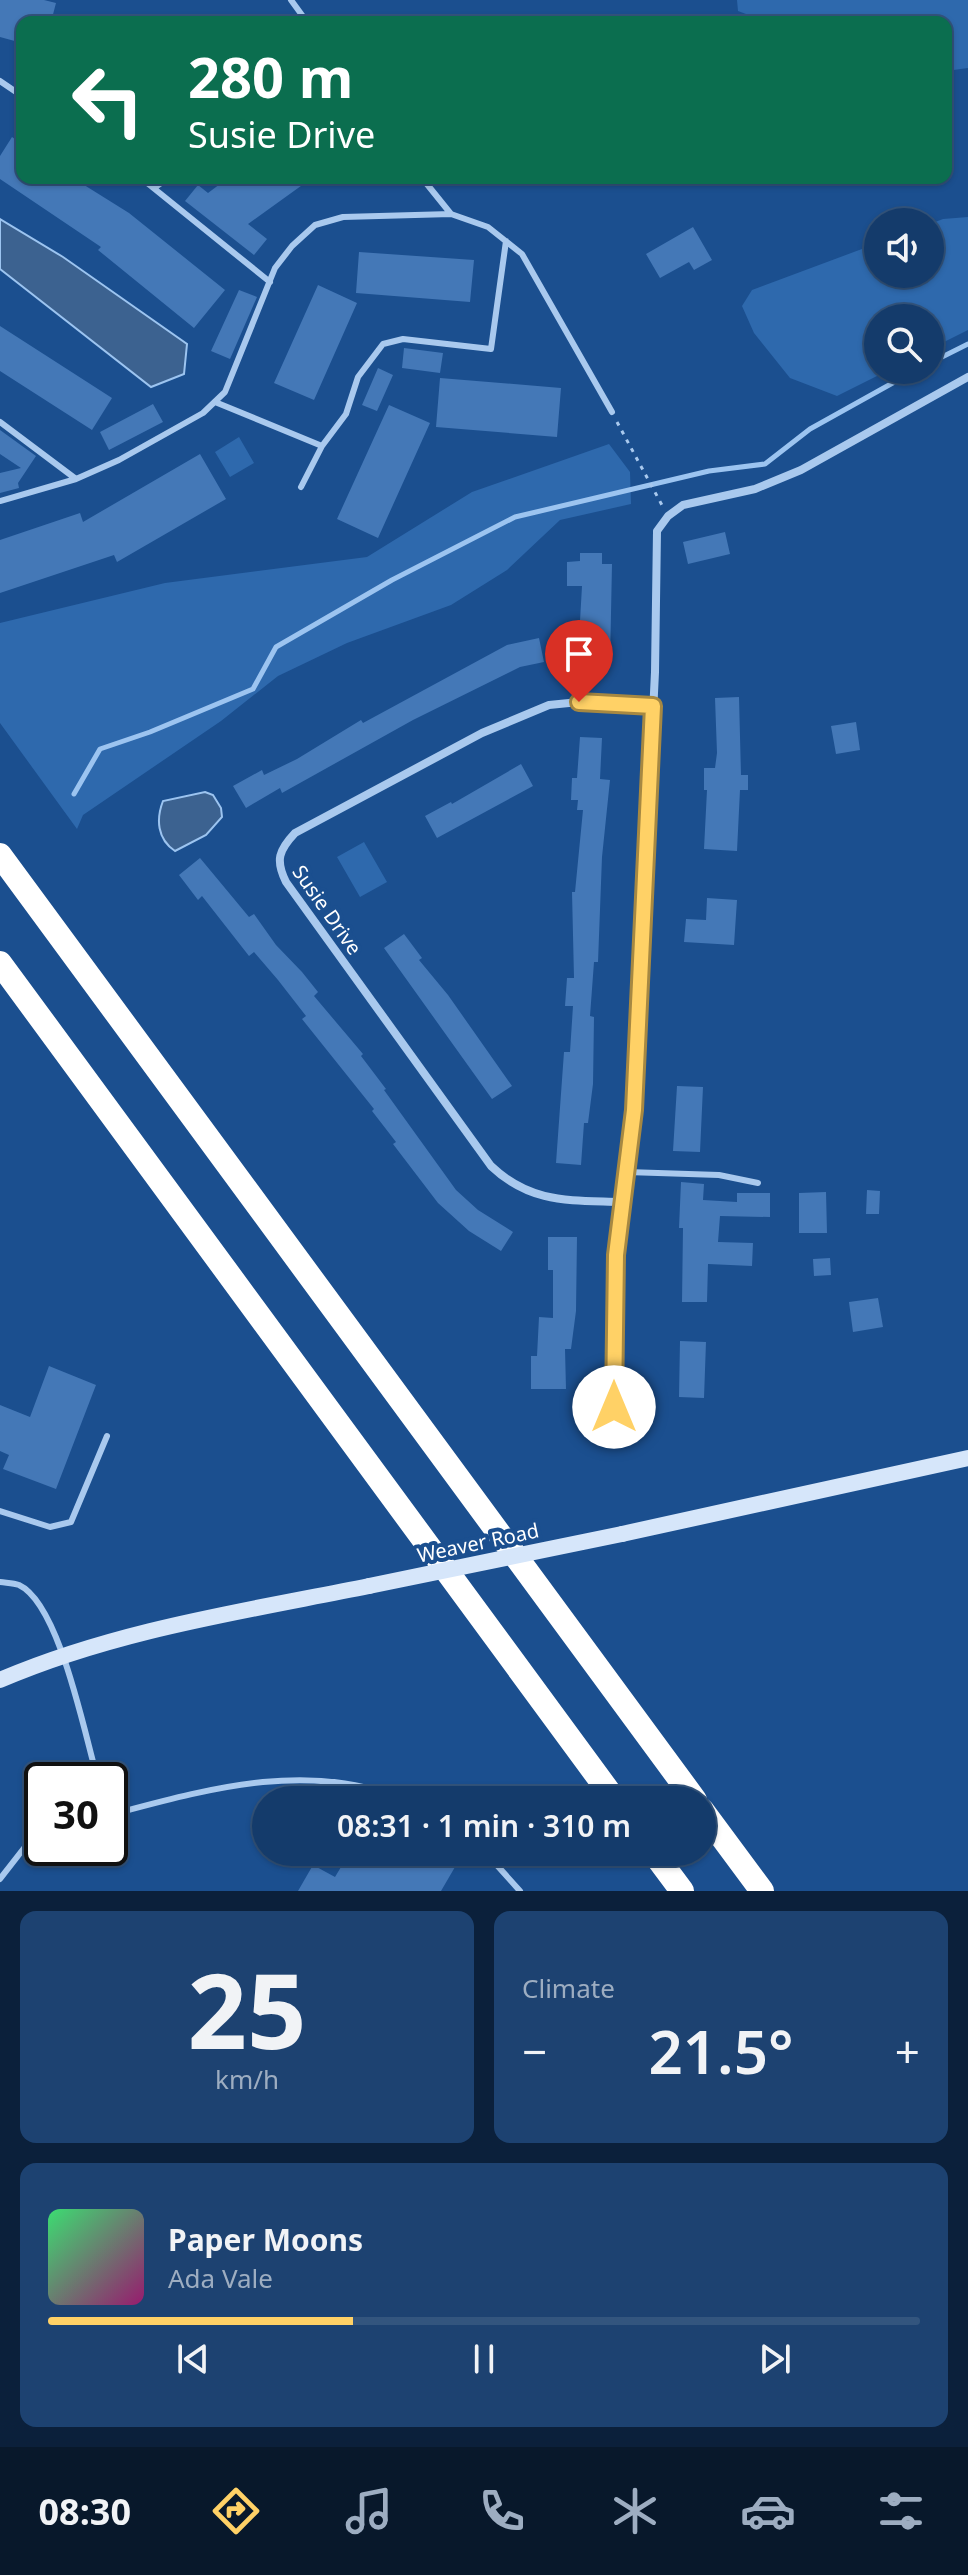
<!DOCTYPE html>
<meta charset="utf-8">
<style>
:root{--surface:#143b6b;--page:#1d4271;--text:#f1f3f6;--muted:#9dadc1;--line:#33557e;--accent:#ffd166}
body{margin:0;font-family:"Noto Sans",sans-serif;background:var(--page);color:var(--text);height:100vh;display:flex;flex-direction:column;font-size:30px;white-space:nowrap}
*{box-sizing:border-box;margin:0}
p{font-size:26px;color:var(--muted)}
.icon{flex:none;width:44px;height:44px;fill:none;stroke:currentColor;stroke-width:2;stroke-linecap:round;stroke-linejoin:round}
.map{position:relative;height:1891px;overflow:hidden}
.side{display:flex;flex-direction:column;gap:20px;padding:20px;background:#0b203b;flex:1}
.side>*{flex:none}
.hud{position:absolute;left:16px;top:16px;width:936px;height:168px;border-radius:16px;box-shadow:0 2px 6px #0004,0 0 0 2px var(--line);background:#0b6e4f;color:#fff;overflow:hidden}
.controls{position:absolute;left:864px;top:208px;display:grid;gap:16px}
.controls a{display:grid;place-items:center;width:80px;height:80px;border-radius:50%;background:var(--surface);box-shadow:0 2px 6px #0004,0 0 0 2px var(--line);font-size:40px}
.speed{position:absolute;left:24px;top:1762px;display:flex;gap:16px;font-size:40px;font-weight:700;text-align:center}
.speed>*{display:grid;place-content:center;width:104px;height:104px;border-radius:50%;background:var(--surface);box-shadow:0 2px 6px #0004,0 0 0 2px var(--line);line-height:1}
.speed .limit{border:4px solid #111;border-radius:12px;background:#fff;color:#111}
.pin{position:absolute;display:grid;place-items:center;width:68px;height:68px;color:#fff;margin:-82px -34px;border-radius:50% 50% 50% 0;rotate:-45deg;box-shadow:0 0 8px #0007}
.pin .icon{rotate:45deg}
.me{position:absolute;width:88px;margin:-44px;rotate:0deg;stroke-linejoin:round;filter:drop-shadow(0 0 6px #0008)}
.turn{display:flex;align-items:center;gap:28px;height:168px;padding:0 40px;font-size:36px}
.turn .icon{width:104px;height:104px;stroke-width:2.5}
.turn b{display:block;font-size:56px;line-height:68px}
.big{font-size:60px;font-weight:600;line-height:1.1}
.side .tile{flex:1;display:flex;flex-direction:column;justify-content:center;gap:12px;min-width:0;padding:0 28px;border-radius:16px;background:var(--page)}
.side .dial{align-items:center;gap:0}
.dial b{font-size:104px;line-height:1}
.song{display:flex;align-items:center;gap:24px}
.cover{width:96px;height:96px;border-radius:12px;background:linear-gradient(135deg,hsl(140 70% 55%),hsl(320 70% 35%))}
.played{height:8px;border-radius:4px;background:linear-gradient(90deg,var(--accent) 35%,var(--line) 35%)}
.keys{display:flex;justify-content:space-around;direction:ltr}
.heat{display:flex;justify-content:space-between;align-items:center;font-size:44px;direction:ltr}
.side .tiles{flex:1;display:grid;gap:20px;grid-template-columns:1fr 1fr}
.tile:last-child{grid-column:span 2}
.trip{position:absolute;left:252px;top:1786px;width:464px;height:80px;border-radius:40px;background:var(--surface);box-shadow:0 2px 6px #0004,0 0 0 2px var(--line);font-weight:600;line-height:80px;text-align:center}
.tabs{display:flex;height:128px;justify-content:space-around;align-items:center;background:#08182b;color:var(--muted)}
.tabs .icon{width:56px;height:56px}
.tabs .selected{color:var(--accent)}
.tabs b{font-size:36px;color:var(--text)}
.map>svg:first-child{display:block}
.green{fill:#2e69ad}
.water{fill:#3c6290;stroke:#9cc4f0;stroke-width:2}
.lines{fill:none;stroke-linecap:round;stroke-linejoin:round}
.stream{stroke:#9cc4f0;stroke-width:5}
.building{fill:#4478b7}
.path{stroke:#a9c9ee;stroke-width:3;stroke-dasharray:4 6;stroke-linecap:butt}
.service{stroke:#a9c9ee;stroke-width:6}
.minor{stroke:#a9c9ee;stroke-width:8}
.secondary{stroke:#d6e6fa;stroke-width:16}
.motorway{stroke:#fff;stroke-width:24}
.secondary-bridge{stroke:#d6e6fa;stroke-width:16}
.route-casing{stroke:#a68842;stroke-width:20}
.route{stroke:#ffd166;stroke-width:14}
.labels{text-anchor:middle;stroke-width:8;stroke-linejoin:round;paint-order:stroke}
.street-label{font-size:20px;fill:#fff;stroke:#1b4f8f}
</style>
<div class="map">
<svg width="968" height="1891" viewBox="0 0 968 1891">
<rect width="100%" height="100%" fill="#1b4f8f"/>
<path class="green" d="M737 0H968V68L946 71V22H767L738 11Z
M968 217V330L930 349V318H878V370H889L837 396 790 378 754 333 742 306 752 290 878 243V274H930V224L943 219Z
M239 437 254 463 230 477 215 452Z
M609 444 630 472 631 504 560 520 507 570 451 605 347 643 278 676 221 721 83 815 77 829 0 723V623L165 583 367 557 472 492Z
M364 842 387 882 360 897 337 857Z"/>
<path class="water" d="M0 219 63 257 187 344 184 374 151 387 0 269Z
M205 792 213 795 221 808 222 817 206 835 175 851C157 839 156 819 163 801Z"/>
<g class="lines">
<path class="stream" d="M930 363 968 344
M74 794 100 749 150 732 253 689 276 647 392 580 515 517 709 471 765 464 810 429 916 370"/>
</g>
<path class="building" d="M0 0H44L56 3 51 22H22V43L0 37Z
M12 137 22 144V178H73L129 213 225 290 194 328 98 250 101 247 0 179V156Z
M228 178H312L248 224 267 239 254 255 185 201 198 185 208 193Z
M693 227 712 260 694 270 689 262 660 278 646 254Z
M359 252 474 260 470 302 356 293Z
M318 285 357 303 314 400 274 383Z
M239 290 257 297 230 359 211 351Z
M0 326 112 398 92 430 0 371Z
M404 348 443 353 440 373 402 368Z
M378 368 393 375 377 411 362 405Z
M440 378 561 388 557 437 436 427Z
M153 404 163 422 109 450 100 432Z
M389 405 430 423 378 538 337 519Z
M0 430 36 456 18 483 19 488 0 493V473L21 468 0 454Z
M200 454 226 499 117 562 114 555 0 593V540L80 513 83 522Z
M725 532 730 554 688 564 683 542Z
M580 553H602V564H612L610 663 587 662 589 622 580 621 582 586H567V562L580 561Z
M539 638 544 662 520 667 413 720 282 793 280 788 246 808 233 786 262 770 264 775 297 759 361 720 363 723 507 645Z
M739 697 741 775H748V790H740L737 851 704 849 707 790H704V768H715L717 753 715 698Z
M856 722 860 750 836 754 831 726Z
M580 737 602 738 600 779 610 780 602 857 598 962H594L590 1016 594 1017 593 1084 588 1123H584L581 1165 556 1163 564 1052H570L573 1006H565L567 978H574L572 892H575L583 810H577L578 800H571L572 778H577Z
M521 764 533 786 437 838 425 816 451 802 452 804Z
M200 858 249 917 254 914 276 945 302 972 318 992 314 996 363 1054 361 1056 386 1089 384 1090 456 1190 478 1210 513 1232 501 1251 469 1231 438 1203 393 1144 396 1142 372 1111 374 1109 302 1019 306 1016 278 980 254 952 249 956 202 896 198 900 179 875Z
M707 898 737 900 734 945 684 942 686 919 706 920Z
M404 934 422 958 419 960 448 995 512 1086 492 1099 384 948Z
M677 1086 703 1087 700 1152 673 1151Z
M681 1182 704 1184 703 1200 737 1202V1193H770V1217L720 1216 718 1242 753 1243 752 1266 708 1264 707 1302H682L683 1228H679Z
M867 1190 880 1191 879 1214H866Z
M826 1192 827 1233H799V1193Z
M548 1237H577L576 1311 571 1349H565L566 1389H531V1356H537L539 1317 553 1318V1270H548Z
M830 1258 831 1275 814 1276 813 1259Z
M878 1298 883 1327 853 1332 849 1302Z
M680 1341 706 1342 704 1398 679 1397Z
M49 1366 96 1385 56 1489 3 1469 9 1455 0 1451V1405L30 1417Z
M350 1852H429L455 1867 441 1891H298L313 1865 335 1877Z"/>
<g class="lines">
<path class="path" d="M617 422 663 507"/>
<path class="service" d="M291 0 307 22
M0 81 22 96
M141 178 270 282
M422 178 451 214 488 227 522 254 612 412
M154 188 168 178
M215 402 322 446
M0 422 76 479
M301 487 322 446 346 414 358 377 383 344 403 339 491 349 506 241
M0 501 76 479 119 460 203 413 225 392 275 268 292 246 315 225 343 217 451 214
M627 1172 719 1175 758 1183
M0 1511 50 1527 71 1522 107 1436
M0 1582C6 1583 13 1583 19 1585 60 1604 85 1737 98 1780
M110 1815C204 1790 309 1759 403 1800
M485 1852 520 1891
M0 1879 28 1843 42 1838"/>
<path class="minor" d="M621 1202C570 1200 531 1204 491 1166L286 882C275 860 279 850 295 833L482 733 549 705 579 702 653 706
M599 1436 614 1407 616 1255 634 1110 655 672 657 531 668 516 683 505 755 489 801 470 968 377"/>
<path class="secondary" d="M622 1534 968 1458
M0 1680C116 1630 245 1611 369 1586"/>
<path class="motorway" d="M0 855 695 1800
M0 963 615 1800
M702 1810 762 1891
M653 1852 682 1891"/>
<path class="secondary-bridge" d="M369 1586 622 1534"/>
</g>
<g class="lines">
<defs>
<path id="route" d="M579 702 653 706 634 1110 616 1255 614 1407"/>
</defs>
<use href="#route" class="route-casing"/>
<use href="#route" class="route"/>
</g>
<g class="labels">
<g class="street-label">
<text transform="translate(327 910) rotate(55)" y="7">Susie Drive</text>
<text transform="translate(478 1543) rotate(-12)" y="7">Weaver Road</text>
</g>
</g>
</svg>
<div class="controls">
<a><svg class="icon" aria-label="sound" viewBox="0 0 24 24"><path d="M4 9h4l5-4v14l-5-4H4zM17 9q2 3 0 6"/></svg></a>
<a><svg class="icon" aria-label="search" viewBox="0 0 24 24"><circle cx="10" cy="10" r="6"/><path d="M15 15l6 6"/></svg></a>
</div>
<div class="speed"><div class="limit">30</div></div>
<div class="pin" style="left:579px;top:702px;background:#d93025"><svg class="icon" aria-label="arrive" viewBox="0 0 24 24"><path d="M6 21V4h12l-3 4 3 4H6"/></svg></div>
<svg class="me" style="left:614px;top:1407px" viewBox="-20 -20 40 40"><circle r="19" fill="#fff"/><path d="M0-13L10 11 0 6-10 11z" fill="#ffd166"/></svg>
<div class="trip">08:31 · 1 min · 310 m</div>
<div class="hud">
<div class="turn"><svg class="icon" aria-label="left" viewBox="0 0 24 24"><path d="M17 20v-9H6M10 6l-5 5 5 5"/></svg><div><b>280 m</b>Susie Drive</div></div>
</div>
</div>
<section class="side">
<div class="tiles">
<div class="tile dial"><b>25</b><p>km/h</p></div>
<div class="tile"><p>Climate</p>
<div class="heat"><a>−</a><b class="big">21.5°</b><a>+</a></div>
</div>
<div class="tile">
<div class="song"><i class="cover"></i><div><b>Paper Moons</b><p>Ada Vale</p></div></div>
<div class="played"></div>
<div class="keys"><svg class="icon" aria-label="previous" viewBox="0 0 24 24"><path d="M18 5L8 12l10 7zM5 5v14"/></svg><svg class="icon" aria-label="pause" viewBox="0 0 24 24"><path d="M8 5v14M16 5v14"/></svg><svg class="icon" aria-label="next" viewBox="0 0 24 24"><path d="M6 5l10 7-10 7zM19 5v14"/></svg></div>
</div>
</div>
</section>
<nav class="tabs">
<b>08:30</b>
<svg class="icon selected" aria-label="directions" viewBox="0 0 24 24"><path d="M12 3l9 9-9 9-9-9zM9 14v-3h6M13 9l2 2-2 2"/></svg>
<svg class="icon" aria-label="music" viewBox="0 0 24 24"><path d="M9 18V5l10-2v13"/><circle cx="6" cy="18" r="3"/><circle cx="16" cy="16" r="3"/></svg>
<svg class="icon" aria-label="phone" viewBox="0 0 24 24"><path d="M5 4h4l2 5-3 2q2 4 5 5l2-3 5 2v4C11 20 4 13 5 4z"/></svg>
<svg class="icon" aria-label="climate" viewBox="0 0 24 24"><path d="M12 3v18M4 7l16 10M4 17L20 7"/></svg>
<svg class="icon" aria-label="car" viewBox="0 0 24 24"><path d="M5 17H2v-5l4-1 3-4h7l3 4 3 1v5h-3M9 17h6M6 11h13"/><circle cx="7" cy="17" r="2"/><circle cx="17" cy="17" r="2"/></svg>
<svg class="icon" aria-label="filters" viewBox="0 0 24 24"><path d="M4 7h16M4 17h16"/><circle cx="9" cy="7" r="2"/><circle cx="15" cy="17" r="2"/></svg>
</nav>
